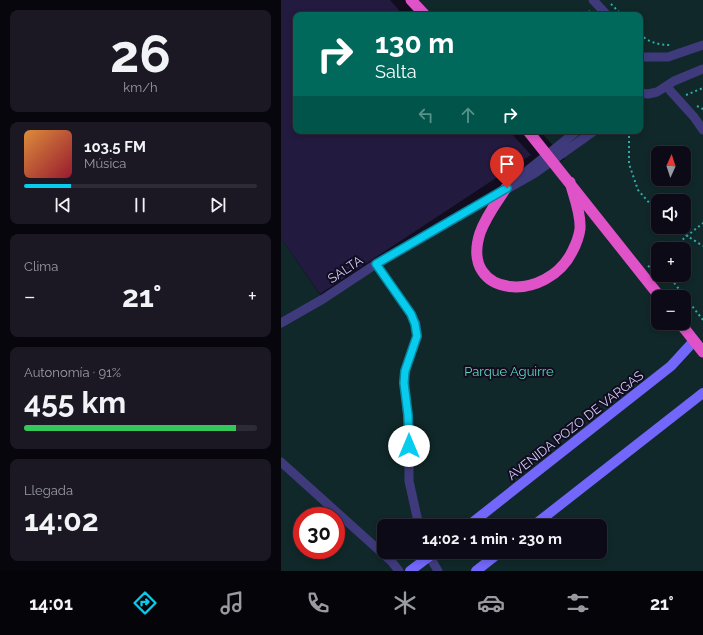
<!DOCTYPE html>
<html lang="es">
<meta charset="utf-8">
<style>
:root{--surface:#0d0a17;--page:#1b1824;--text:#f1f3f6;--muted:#9a9aa1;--line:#2d2b36;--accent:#08ccee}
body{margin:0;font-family:Raleway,sans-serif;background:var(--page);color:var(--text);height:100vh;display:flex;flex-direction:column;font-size:15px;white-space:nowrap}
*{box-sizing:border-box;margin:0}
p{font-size:13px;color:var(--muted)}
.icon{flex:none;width:22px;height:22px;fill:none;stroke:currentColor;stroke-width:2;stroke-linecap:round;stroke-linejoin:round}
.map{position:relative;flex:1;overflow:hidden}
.drawer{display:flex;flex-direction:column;gap:10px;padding:10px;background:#07060d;width:281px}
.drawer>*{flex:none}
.banner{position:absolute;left:12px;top:12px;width:350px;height:122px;border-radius:8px;box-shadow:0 2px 6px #0003,0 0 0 1px var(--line);background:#00695c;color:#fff;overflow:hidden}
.needle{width:26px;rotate:3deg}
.tools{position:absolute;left:370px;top:146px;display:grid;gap:8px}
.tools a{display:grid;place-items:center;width:40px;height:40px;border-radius:8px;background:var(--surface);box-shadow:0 2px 6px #0003,0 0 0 1px var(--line);font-size:20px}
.speed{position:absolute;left:12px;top:507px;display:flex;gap:8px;font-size:20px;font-weight:700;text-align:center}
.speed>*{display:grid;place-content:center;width:52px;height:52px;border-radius:50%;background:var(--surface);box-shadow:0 2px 6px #0003,0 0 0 1px var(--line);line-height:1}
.speed .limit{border:6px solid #d22;background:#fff;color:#111}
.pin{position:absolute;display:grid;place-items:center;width:34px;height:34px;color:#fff;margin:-41px -17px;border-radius:50% 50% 50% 0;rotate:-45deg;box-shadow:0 0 4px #0007}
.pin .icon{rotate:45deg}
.me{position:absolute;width:44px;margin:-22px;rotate:0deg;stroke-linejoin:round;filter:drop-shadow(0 0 3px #0008)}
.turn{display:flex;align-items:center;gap:14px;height:84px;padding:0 16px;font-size:18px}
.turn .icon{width:52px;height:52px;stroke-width:2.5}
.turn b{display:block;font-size:28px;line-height:34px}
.lanes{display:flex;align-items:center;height:38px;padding:0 16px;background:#0003;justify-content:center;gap:20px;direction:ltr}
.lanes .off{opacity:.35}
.big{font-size:30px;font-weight:700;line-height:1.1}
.drawer .card{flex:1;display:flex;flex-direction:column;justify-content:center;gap:6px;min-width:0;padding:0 14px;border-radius:8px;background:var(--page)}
.drawer .dial{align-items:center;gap:0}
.dial b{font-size:52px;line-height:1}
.song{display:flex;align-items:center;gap:12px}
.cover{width:48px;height:48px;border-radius:6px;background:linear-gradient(135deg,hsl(30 70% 55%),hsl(350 70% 35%))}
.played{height:4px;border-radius:2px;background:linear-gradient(90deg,var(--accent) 20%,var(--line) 20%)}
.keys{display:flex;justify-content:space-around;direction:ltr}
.heat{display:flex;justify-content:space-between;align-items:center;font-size:22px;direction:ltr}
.charge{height:6px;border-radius:3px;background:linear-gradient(90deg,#34c759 91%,var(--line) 0)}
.trip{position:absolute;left:96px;top:519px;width:230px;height:40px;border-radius:8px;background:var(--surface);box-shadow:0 2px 6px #0003,0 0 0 1px var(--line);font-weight:700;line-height:40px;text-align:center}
.tabs{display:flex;height:64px;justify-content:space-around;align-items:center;background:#050409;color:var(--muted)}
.tabs .icon{width:28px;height:28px}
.tabs .on{color:var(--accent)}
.tabs b{font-size:18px;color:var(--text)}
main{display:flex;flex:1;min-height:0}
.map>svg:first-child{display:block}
.green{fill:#102829;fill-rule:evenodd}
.building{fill:#231a3f}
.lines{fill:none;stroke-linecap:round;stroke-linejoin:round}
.path{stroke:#32acab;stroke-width:2;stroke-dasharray:2 3;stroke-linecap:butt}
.minor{stroke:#3f3a7c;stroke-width:9}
.secondary{stroke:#7267fa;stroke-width:10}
.trunk{stroke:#df52c8;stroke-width:11}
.route-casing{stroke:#05859b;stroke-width:10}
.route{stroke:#08ccee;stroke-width:7}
.labels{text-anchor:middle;stroke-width:4;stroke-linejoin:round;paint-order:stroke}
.street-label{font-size:13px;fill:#d5cdfd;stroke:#110d1f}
.park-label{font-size:13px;fill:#5cdac1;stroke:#110d1f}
</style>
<main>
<section class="drawer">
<div class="card dial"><b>26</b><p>km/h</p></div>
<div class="card">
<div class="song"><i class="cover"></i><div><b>103.5 FM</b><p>Música</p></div></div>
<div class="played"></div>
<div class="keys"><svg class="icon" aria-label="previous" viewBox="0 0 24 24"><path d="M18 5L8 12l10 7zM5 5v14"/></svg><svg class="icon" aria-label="pause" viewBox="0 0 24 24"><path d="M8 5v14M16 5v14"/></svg><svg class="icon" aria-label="next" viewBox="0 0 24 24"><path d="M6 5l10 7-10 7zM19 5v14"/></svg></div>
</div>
<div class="card"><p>Clima</p>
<div class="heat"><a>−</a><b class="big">21°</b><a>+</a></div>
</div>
<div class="card"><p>Autonomía · 91%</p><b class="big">455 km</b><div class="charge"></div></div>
<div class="card"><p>Llegada</p><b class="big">14:02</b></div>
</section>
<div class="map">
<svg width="422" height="571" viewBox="0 0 422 571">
<rect width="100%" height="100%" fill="#110d1f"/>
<path class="green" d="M137 0H422V571H0V238L42 299 284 159 259 131H359V15H151ZM377 153H403V179H377ZM377 201H403V227H377ZM377 249H403V275H377ZM377 297H403V323H377ZM21 516H55V550H21ZM103 526H319V552H103Z"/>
<path class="building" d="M0 0H109L122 15H15V131H228L250 155 39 294 0 238Z"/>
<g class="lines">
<path class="path" d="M330 4 341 15
M304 15 309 11
M359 34C368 43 379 45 391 45
M405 95 422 88
M416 106 422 109
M348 131V164L357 190 377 213
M392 227 422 246
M390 249 422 223
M367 267 376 260 377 262
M387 275 422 320"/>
<path class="minor" d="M312 0 326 15
M359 58 363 57H387L422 45
M385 86 413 117 422 130
M359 93 367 94 376 92 393 81 422 69
M237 178 296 131
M95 264 130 314 135 324 136 336 124 371 123 383 128 427V481L138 526
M0 323 42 299 95 264 254 173 313 131
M0 462 111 562 118 571
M146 552 157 571"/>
<path class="secondary" d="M187 526 390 366 413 341
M252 526 422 393
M129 571 154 552
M195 571 219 552"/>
<path class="trunk" d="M130 0 144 15
M247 131 379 297
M225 188C216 202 205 216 199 233 178 299 267 304 292 250 295 244 298 236 299 229 300 213 293 197 289 182
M399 323 422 352"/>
</g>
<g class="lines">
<defs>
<path id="route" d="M128 446 127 415 123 383 124 371 136 336 134 324 130 314 95 264 226 188"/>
</defs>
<use href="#route" class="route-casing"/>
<use href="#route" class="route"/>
</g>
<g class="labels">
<g class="street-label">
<text transform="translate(64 269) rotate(-33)" y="5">SALTA</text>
<text transform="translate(294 425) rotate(-38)" y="5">AVENIDA POZO DE VARGAS</text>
</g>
<g class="park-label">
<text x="228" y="376">Parque Aguirre</text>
</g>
</g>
</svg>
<div class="tools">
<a><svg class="needle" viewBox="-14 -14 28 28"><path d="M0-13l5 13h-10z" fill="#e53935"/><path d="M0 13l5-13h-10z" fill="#9a9aa1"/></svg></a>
<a><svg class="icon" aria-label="sound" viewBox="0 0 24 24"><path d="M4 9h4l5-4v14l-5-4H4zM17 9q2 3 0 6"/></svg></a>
<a>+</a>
<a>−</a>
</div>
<div class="speed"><div class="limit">30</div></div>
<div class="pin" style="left:226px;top:188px;background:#d93025"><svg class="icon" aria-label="arrive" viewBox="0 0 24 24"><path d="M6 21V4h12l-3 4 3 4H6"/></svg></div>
<svg class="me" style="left:128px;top:446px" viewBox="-20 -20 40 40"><circle r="19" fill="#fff"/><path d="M0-13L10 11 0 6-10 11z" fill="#08ccee"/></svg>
<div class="trip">14:02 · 1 min · 230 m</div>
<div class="banner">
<div class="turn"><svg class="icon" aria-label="right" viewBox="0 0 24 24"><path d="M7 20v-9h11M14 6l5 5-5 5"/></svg><div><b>130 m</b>Salta</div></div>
<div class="lanes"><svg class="icon off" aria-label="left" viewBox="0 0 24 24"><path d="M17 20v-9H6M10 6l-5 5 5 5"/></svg><svg class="icon off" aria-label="ahead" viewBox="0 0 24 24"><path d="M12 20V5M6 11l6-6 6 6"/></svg><svg class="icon" aria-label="right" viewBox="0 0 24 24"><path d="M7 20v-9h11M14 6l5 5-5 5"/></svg></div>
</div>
</div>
</main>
<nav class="tabs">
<b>14:01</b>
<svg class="icon on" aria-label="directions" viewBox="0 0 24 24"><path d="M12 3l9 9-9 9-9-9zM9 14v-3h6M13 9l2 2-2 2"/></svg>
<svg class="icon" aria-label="music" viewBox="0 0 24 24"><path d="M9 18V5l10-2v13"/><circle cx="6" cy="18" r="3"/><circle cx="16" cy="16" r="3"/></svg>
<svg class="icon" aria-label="phone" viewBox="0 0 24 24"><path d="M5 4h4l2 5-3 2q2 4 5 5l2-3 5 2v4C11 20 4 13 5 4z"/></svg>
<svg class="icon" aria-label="climate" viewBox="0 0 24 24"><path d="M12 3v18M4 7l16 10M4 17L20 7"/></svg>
<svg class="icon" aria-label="car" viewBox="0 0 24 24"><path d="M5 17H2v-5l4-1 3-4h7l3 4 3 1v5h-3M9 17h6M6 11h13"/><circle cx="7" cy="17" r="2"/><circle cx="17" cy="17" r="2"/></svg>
<svg class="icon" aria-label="filters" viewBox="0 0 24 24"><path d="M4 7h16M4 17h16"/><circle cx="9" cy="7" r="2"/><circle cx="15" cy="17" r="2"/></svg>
<b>21°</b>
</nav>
